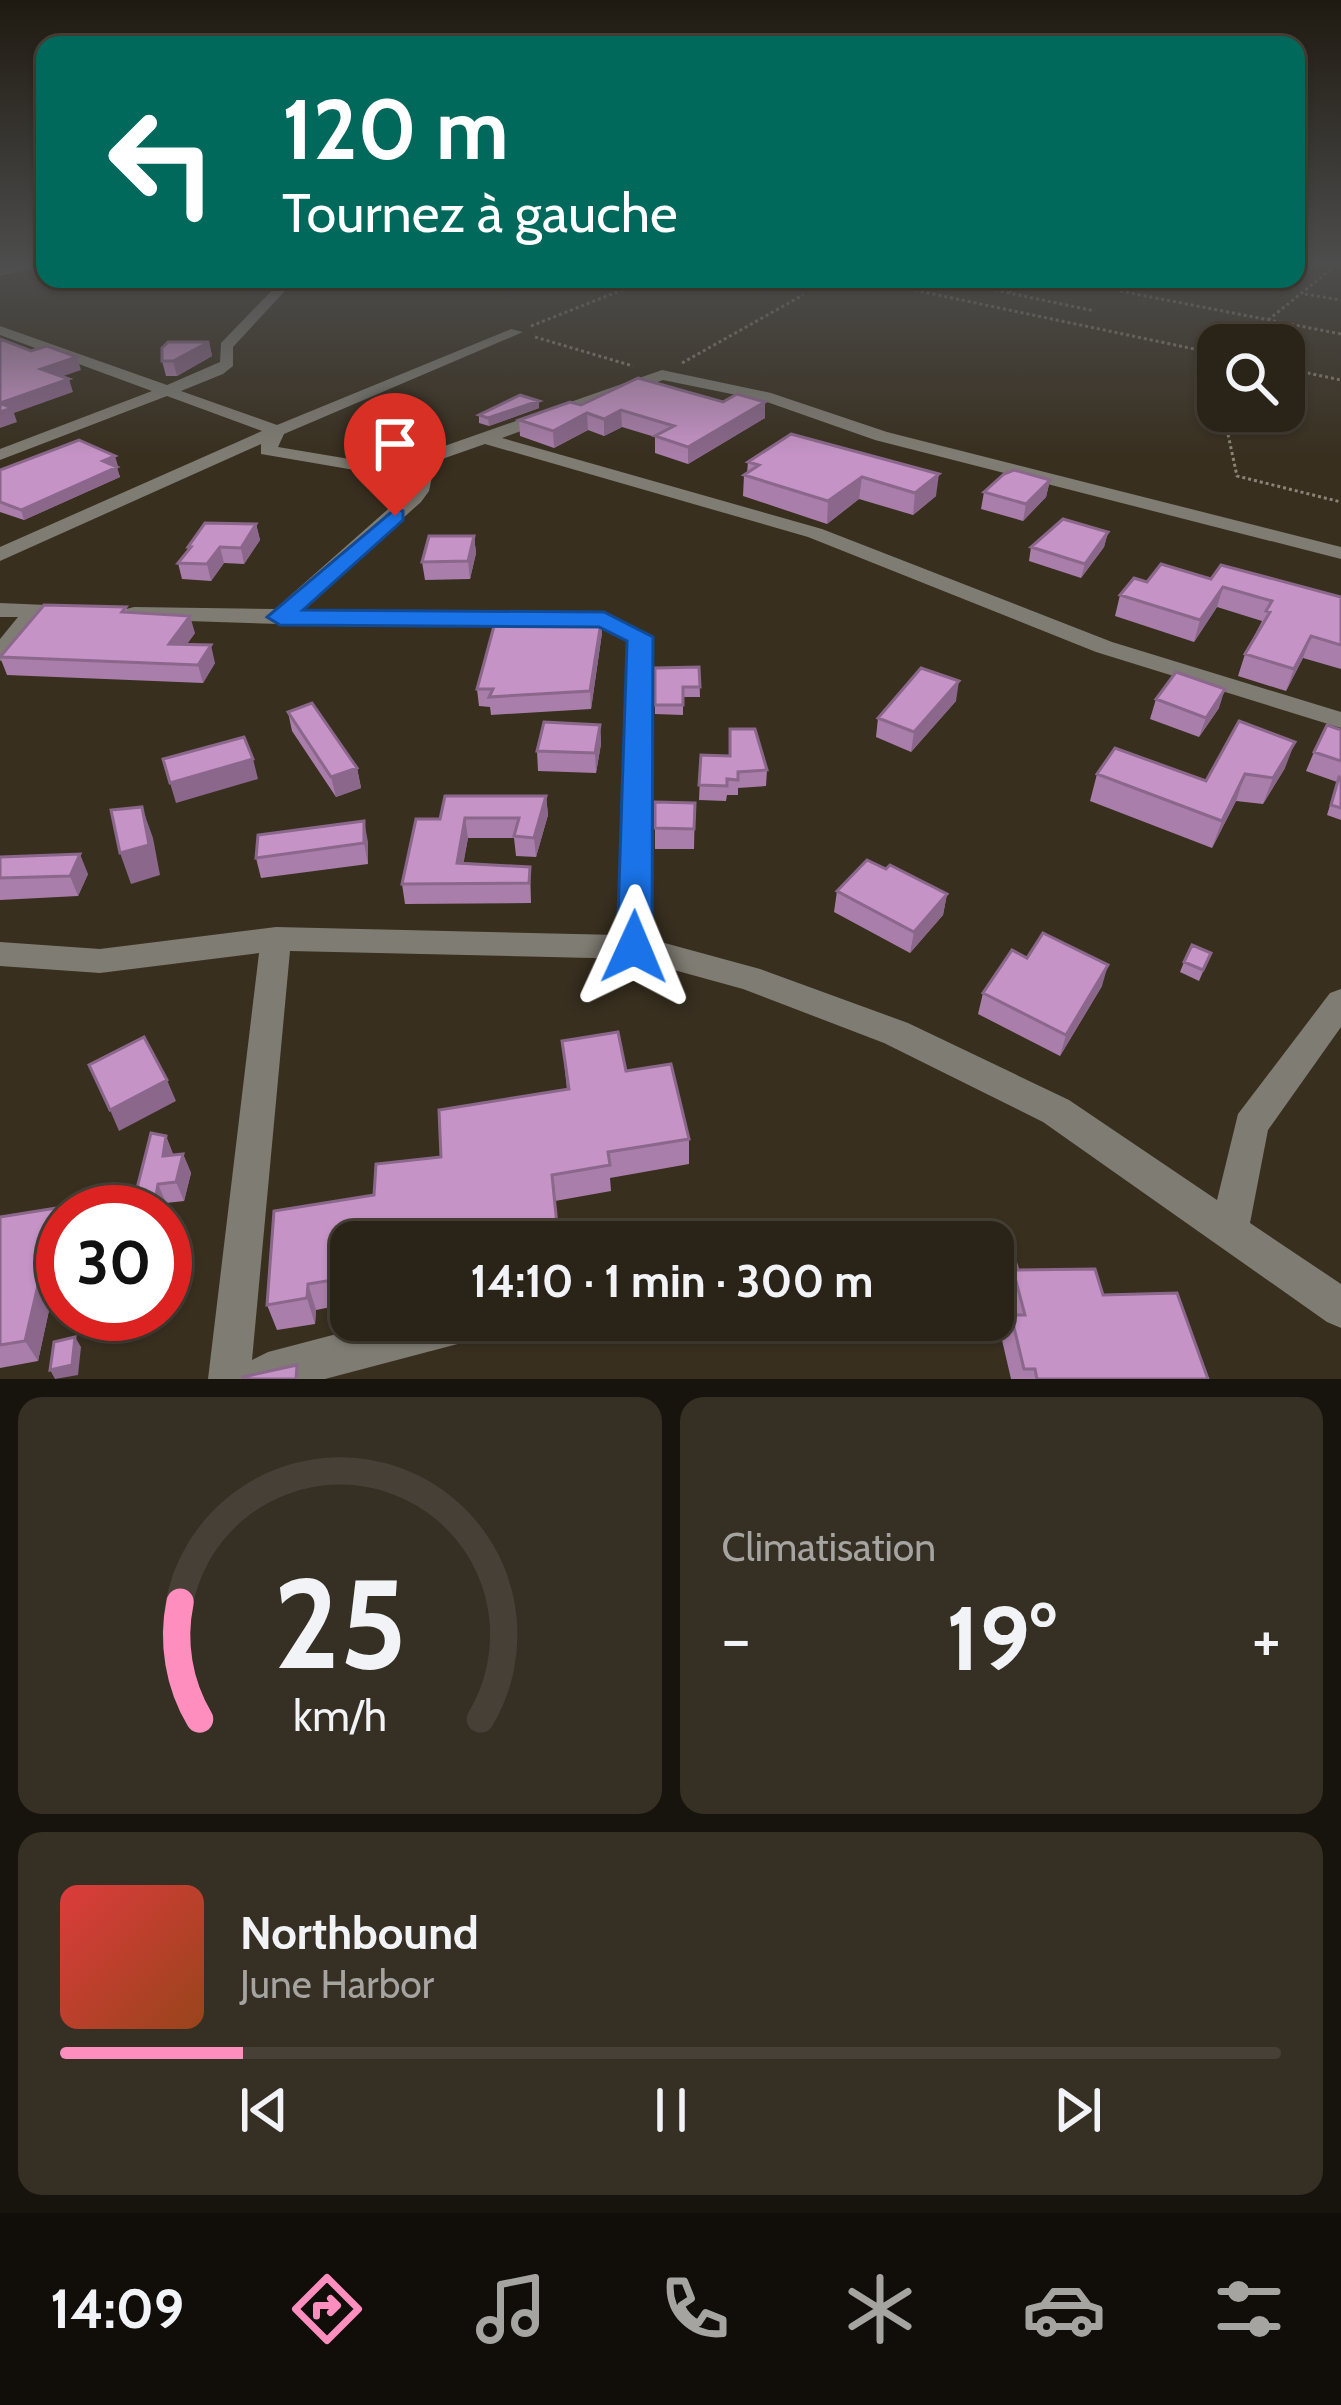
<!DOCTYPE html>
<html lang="fr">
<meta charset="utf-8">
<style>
:root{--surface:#2a2317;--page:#362f24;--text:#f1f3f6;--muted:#a5a4a1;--line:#464036;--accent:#fd8ebe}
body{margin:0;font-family:Cabin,sans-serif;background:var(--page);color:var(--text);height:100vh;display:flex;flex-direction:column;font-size:45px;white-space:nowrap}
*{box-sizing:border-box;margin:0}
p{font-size:39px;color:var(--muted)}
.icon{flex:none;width:66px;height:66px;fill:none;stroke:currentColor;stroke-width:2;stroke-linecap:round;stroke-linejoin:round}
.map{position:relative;height:1379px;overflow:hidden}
.drawer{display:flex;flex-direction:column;gap:18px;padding:18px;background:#17130d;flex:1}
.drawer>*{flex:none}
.hud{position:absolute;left:36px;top:36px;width:1269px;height:252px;border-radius:24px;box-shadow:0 3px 9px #0004,0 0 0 3px var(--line);background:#00695c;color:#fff;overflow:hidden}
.tools{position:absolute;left:1197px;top:324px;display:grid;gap:24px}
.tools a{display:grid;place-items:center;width:108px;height:108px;border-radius:24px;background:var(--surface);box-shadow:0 3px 9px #0004,0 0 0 3px var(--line);font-size:60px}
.speed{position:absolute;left:36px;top:1185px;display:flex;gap:24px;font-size:60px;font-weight:700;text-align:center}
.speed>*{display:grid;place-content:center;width:156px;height:156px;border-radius:50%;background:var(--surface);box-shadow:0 3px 9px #0004,0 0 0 3px var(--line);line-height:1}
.speed .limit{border:18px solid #d22;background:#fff;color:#111}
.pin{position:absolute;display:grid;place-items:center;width:102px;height:102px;color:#fff;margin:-123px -51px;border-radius:50% 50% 50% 0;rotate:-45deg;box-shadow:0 0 12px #0007}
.pin .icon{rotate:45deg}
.me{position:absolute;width:132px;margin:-66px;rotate:1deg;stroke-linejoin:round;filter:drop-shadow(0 0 9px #0008)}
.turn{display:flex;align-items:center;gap:42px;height:252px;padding:0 48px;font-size:54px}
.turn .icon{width:156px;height:156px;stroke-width:2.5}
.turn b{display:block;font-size:84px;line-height:102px}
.big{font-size:90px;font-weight:800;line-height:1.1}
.drawer .card{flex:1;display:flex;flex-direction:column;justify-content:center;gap:18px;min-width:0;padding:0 42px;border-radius:24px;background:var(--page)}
.drawer .dial{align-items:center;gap:0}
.dial svg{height:312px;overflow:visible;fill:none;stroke:var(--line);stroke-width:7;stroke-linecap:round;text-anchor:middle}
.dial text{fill:var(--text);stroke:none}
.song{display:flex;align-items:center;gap:36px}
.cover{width:144px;height:144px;border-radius:18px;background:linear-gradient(135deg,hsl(0 70% 55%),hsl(20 70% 35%))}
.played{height:12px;border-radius:6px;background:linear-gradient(90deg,var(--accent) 15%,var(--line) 15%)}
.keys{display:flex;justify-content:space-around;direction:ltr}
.heat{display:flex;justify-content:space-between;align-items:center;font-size:66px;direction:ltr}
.drawer .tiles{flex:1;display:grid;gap:18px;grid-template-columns:1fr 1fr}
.card:last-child{grid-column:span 2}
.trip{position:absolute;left:330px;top:1221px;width:684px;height:120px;border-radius:24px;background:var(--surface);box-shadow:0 3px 9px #0004,0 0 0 3px var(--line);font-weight:800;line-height:120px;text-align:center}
.menu{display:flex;height:192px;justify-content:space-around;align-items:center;background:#110e09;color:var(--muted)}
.menu .icon{width:84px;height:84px}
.menu .active{color:var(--accent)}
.menu b{font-size:54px;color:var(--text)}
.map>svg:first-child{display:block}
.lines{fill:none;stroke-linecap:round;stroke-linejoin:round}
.path{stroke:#8b8477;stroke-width:3;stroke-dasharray:3 3;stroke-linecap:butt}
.minor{fill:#7f7c73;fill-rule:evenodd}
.wall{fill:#a97eaa}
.shaded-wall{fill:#8a678b}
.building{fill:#c593c6;stroke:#8a678b;stroke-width:3}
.route{fill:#1a73e8;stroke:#114b97;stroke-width:3}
</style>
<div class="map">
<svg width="1341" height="1379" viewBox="0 0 1341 1379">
<rect width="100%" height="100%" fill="#382f1f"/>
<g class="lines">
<path class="path" d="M1314 262 1341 268
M862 279 1218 354
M942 279 1095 311
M1120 291 1341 334
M1009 292 1030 279
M1305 294 1341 300
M1268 320 1340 262
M531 326 650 279
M535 337 633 366
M1211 353 1218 387
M682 363 803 295
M1284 368 1341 380
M1223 411 1237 476 1341 502"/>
<path class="minor" d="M283 279H296L233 347V366L223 374 181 391 277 425 511 329 523 332 284 434 278 447 415 470 433 450 662 370 771 393 887 432 1341 547V559L875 440 761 400 663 380 502 438 822 529 1112 642 1341 712V728L1096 652 808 537 485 444 445 458 434 467 429 491 421 502 300 610 525 612 536 619 533 624H280L126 619 123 614 126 609 134 607 275 609 412 488 413 480 261 454V444L0 561V547L262 431 167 396 0 460V449L152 391 0 335V326L167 385 220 362 221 343Z
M0 603 70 606 81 613 70 620 40 618 8 659 0 661V639L18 617H0Z
M572 613 611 615 651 637 650 939 760 969 908 1023 1069 1100 1217 1200 1238 1114 1330 993 1341 989V1027L1268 1130 1250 1223 1341 1284V1328L1327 1322 1043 1122 884 1043 743 989 634 959 290 951 252 1360 268 1352 390 1320H490L484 1335 469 1341 325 1379H208L259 953 100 973 0 966V942L100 949 276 927 619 935 629 640 599 627 564 625 561 620 564 615Z"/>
</g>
<path class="wall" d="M209 342 212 356 177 376H166L162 361Z
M539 401V408L489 426 479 423V415Z
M581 405 765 418 688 464 655 453V437L622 427 604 436 588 430 554 448 520 436 519 420Z
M791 434 936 496 913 515 859 499 827 524 743 496 744 475 747 473 748 462Z
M118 466 116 467 120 477 24 520 0 512V470Z
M1050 480 1046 497 1023 521 981 509 984 492Z
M256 524 260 540 244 564 224 563 211 581 182 579 178 563 189 550 188 547Z
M1108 532 1104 547 1081 578 1029 561 1031 547Z
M474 536 476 553 470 579 425 580 422 562Z
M1211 579 1341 597V669L1303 658 1286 691 1238 676 1245 654 1262 621 1217 607 1194 642 1115 616 1120 595 1147 582Z
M126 607 128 613 195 633 187 644 215 663 203 683 7 675 0 657Z
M602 633 591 709 491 715 490 707 479 706 477 689Z
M699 667 700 697H683V715L655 714V668Z
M1156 699 1219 708 1199 737 1150 719Z
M956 701 911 752 876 737 878 718Z
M288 712 357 768 361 788 336 797 292 731Z
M600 725 601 744 596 773 538 771 537 751Z
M1341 730V820L1327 815 1337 782 1306 771 1314 752Z
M701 755 730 756 767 770 766 786 738 788V795H727L726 801 699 800Z
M1285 768 1263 804 1236 801 1212 848 1090 801 1097 774 1206 781Z
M546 796 548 815 536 857 516 856 514 838H468L463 864 530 867 531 903 405 904 402 884 440 819Z
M655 802 695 803 694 849H655Z
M368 842V864L261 878 256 858Z
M0 857 88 874 78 896 0 900Z
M886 869 947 894 943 915 910 953 834 912 837 891Z
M1211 953 1199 981 1180 972 1184 962Z
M1027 958 1102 986 1060 1056 978 1014 983 993Z
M562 1041 626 1071 689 1139V1164L610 1178 611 1191 555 1201 559 1242H351V1303L316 1310 315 1324 277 1330 267 1305 374 1195 567 1090Z
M166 1136 173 1155 183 1154 191 1173 184 1201 166 1203 165 1212H131Z
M56 1208 63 1222V1246L38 1361 0 1368V1217Z
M1008 1238 1018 1270 1095 1269 1103 1295 1177 1293 1208 1379H1011L1002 1340 1010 1316 1005 1296 1007 1290 993 1291V1242H974L975 1240Z
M74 1314H149L148 1320 84 1331Z"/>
<path class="shaded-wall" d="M9 262H45V264L0 276V264Z
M209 342 212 356 177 376 173 361Z
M77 357 81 370 46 382 41 369Z
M69 379 73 392 14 413 17 422 0 428V403Z
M539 401V408L489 426 488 418Z
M765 402V418L688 464V447Z
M621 410 622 427 604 436V419Z
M587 413 588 430 554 448 553 431Z
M115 456 118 466 106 471 103 461Z
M117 467 120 477 24 520 21 510Z
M939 474 936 496 913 515 915 493Z
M862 477 859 499 827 524 828 501Z
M1050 480 1046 497 1023 521 1026 504Z
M256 524 260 540 244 564 241 548Z
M1108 532 1104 547 1081 578 1085 564Z
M474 536 476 553 470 579 468 561Z
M220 547 224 563 211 581 207 564Z
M1223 587 1217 607 1194 642 1200 620Z
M190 616 195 633 174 661 169 644Z
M602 616V633L591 709 590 691Z
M1311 636 1303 658 1286 691 1294 669Z
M211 645 215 663 203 683 198 665Z
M959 681 956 701 911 752 914 732Z
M1225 689 1219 708 1199 737 1206 718Z
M600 725 601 744 596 773 595 753Z
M1295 742 1285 768 1263 804 1273 778Z
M253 759 258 779 176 803 170 783Z
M357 768 361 788 336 797 331 777Z
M1245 774 1236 801 1212 848 1222 821Z
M546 796 548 815 536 857 534 838Z
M142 807 153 838 160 875 131 884 120 853Z
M465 818 468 838 460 883 457 863Z
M364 821 368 842V864L364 843Z
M80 854 88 874 78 896 70 876Z
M947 894 943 915 910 953 914 932Z
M1108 965 1102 986 1060 1056 1066 1035Z
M167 1080 176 1101 119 1131 110 1110Z
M166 1136 174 1156H163Z
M183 1154 191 1173 184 1201 176 1182Z
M158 1184 166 1203 165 1212H153Z
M56 1208 63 1222V1246L38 1361 25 1341Z
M558 1235V1242H524Z
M308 1284 316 1310 315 1324 307 1298Z
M75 1337 81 1347 78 1375 55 1379 50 1370Z"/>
<path class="building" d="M0 339 31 351 47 346 77 357 41 369 69 379 0 403Z
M168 342H209L173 361H162V348Z
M638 378 723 402 737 394 765 402 688 447 655 436 674 426 621 410 604 419 587 413 553 431 519 420 570 402 581 405Z
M520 395 539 401 488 418 479 415Z
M0 403 12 408 0 412Z
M791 434 939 474 915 493 862 477 828 501 744 475 759 465 748 462Z
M79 440 115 456 103 461 117 467 21 510 0 502V470Z
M1014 470 1050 480 1026 504 984 492 1004 474Z
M1063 519 1108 532 1085 564 1031 547Z
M205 523 256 524 241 548 220 547 207 564 178 563 191 547H188Z
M429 536H474L468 561 422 562Z
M1161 564 1211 579 1221 565 1341 597V645L1311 636 1294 669 1245 654 1270 612 1266 611 1272 601 1223 587 1200 620 1120 595 1134 578 1147 582Z
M44 605 126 607 122 612 190 616 169 644 211 645 198 665 0 657Z
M497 615 602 616 590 691 489 697 493 689H477Z
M699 667 700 687H683V705H655V668Z
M921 668 959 681 914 732 878 718Z
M1176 672 1225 689 1206 718 1156 699Z
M312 703 357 768 331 777 288 712Z
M1239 721 1295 742 1273 778 1245 774 1222 821 1097 774 1115 748 1206 781Z
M544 722 600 725 595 753 537 751Z
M1327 725 1341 730V761L1314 752Z
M730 729H755L767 770 738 772V780L727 779V786L699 785 701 755 730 756Z
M244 737 253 759 170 783 163 759Z
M1339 777 1341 778V808L1331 805Z
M445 796H546L534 838 514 836 519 818H465L457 863 530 867 529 883 402 884 416 819H440Z
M655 802 695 803 694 829 655 828Z
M142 807 149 845 120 853 111 810Z
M364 821V843L256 858 258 835Z
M80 854 70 876 0 878V857Z
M867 860 886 869 890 865 947 894 914 932 837 891Z
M1043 933 1108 965 1066 1035 983 993 1012 950 1027 958Z
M1192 945 1211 953 1203 970 1184 962Z
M618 1032 626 1071 671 1064 689 1139 608 1152 610 1165 552 1175 558 1235 524 1242H351V1277L308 1284 307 1298 267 1305 274 1211 374 1195 376 1164 441 1157 439 1110 569 1089 562 1041Z
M144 1037 167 1080 110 1110 89 1065Z
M151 1133 166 1136 163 1156 183 1154 176 1182 158 1184 153 1212H131Z
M56 1208 25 1341 0 1345V1217Z
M1008 1238 1018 1270H1013L1010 1280 993 1281V1242H975V1240Z
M1095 1269 1103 1295 1177 1293 1208 1379H1037L1035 1369H1024L1011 1315H1025L1013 1270Z
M75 1337 72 1365 50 1370 54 1342Z
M297 1365 296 1379H243V1377Z"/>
<linearGradient id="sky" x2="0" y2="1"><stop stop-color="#1f1a11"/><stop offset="0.58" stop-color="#4d4d4d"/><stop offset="1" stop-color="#4d4d4d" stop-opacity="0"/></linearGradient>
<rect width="1341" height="455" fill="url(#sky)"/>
<path class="route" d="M395 509 403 511V520L303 610 604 612 653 637 652 947 647 957 634 960 622 957 617 947 627 641 599 627 280 625 267 617Z"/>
</svg>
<div class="tools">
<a><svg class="icon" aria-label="search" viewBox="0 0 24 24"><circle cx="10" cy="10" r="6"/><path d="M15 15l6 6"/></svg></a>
</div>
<div class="speed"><div class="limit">30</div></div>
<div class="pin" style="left:395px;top:516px;background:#d93025"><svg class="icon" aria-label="arrive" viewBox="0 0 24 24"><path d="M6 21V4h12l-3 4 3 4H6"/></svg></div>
<svg class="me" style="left:634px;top:947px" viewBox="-20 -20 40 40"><path d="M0-17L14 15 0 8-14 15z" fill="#1a73e8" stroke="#fff" stroke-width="4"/></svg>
<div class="trip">14:10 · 1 min · 300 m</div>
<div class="hud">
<div class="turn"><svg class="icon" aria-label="left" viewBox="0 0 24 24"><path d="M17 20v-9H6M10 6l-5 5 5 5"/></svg><div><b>120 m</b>Tournez à gauche</div></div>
</div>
</div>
<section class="drawer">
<div class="tiles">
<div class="card dial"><svg viewBox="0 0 100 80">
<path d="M14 69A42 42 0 1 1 86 69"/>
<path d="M14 69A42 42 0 0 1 9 39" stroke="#fd8ebe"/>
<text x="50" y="56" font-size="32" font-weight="700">25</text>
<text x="50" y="72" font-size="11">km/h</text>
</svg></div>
<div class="card"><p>Climatisation</p>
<div class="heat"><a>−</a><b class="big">19°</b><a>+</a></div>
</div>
<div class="card">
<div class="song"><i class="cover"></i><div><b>Northbound</b><p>June Harbor</p></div></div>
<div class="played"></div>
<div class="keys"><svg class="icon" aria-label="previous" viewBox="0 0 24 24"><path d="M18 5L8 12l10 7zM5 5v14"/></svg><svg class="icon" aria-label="pause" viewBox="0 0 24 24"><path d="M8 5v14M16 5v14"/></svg><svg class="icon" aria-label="next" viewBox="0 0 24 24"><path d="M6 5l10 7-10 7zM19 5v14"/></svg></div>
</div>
</div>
</section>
<nav class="menu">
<b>14:09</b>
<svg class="icon active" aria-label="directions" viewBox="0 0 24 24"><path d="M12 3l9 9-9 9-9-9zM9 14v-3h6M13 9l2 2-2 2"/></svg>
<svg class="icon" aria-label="music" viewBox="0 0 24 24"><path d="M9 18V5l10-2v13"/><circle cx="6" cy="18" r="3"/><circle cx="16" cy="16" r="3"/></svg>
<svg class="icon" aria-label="phone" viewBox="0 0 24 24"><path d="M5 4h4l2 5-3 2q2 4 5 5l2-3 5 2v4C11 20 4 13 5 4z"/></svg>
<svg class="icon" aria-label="climate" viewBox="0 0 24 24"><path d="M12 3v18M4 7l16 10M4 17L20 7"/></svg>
<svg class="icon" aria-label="car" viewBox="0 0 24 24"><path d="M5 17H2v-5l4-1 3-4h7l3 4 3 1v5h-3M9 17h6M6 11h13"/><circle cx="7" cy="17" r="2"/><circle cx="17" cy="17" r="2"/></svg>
<svg class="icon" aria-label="filters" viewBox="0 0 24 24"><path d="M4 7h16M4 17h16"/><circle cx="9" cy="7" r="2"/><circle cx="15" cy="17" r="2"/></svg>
</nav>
